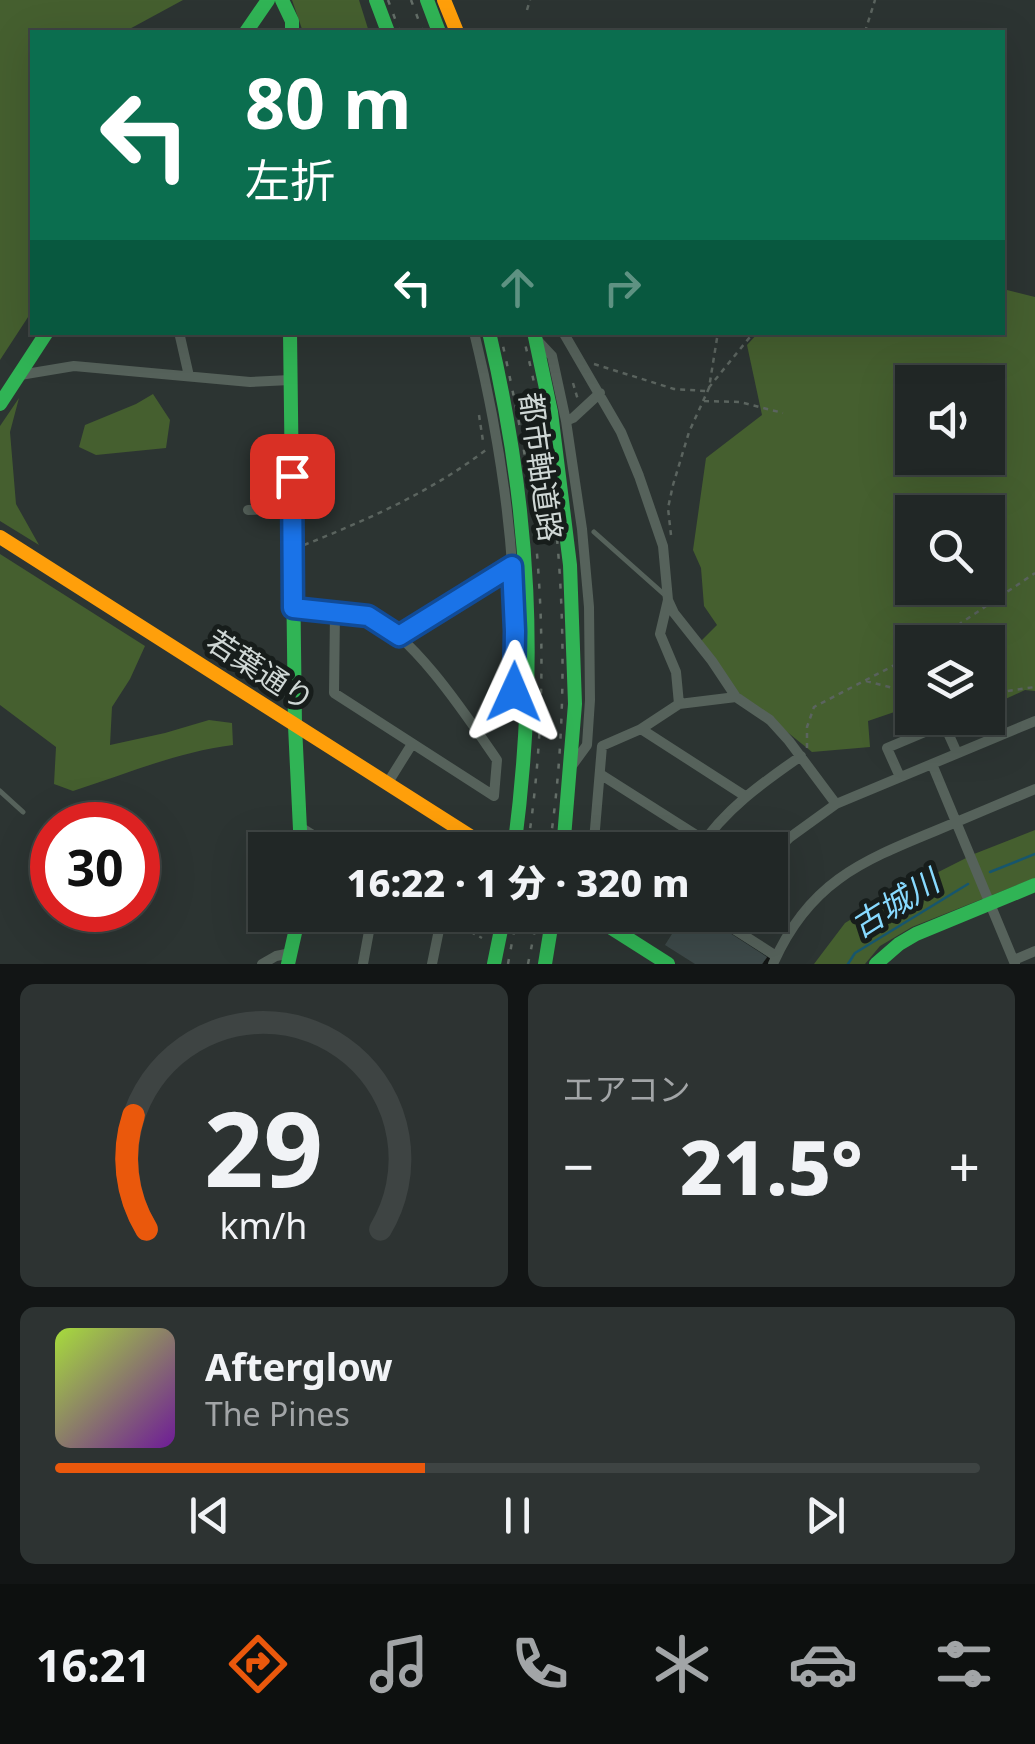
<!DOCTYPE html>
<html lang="ja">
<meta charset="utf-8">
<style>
:root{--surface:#212726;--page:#2d3332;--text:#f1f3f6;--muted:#a2a5a7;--line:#3e4443;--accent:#ea580c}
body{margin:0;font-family:"Noto Sans","Noto Sans JP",sans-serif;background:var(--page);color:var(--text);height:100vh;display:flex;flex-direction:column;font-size:38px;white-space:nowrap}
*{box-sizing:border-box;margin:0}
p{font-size:32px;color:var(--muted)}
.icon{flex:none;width:55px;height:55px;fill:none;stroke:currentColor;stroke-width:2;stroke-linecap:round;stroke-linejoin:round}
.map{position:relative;height:964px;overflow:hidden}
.side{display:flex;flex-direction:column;gap:20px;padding:20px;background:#121515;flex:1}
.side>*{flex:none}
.guide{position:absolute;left:30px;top:30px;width:975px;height:305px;border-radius:0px;box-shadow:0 10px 40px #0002,0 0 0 2px var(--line);background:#0b6e4f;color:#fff;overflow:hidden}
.controls{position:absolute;left:895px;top:365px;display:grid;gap:20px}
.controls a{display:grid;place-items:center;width:110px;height:110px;border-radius:0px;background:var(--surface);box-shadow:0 10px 40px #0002,0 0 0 2px var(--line);font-size:50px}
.speed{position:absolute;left:30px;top:802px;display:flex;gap:20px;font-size:50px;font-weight:700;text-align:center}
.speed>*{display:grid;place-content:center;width:130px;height:130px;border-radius:50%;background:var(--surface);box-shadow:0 10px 40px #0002,0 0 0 2px var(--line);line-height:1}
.speed .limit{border:15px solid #d22;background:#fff;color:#111}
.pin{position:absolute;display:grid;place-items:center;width:85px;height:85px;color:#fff;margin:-42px;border-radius:20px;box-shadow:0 5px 15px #0006}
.me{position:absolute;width:110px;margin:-55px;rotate:1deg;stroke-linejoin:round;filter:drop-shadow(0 0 8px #0008)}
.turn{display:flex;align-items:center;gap:35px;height:210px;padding:0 50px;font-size:45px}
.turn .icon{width:130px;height:130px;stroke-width:2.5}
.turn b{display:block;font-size:70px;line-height:85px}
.lanes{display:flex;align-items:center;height:95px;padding:0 50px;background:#0003;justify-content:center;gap:50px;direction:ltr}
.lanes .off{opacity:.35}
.big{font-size:75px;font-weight:800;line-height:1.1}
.side .widget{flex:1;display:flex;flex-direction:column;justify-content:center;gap:15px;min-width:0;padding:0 35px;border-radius:15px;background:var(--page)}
.side .dial{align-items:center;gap:0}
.dial svg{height:260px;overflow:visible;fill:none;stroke:var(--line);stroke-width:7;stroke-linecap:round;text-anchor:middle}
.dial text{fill:var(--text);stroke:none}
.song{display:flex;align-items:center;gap:30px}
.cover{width:120px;height:120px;border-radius:15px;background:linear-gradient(135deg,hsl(80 70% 55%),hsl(280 70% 35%))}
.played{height:10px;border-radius:5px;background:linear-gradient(90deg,var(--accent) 40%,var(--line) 40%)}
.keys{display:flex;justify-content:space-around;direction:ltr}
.heat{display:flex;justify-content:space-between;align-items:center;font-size:55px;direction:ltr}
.side .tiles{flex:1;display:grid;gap:20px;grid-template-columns:1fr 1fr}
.widget:last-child{grid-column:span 2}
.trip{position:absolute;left:248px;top:832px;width:540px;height:100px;border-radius:0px;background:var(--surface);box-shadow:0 10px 40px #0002,0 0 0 2px var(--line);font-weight:800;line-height:100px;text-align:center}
.menu{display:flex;height:160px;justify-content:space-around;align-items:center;background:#0d100f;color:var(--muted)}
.menu .icon{width:70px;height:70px}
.menu .on{color:var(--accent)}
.menu b{font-size:45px;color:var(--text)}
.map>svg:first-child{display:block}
.green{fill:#455f2f;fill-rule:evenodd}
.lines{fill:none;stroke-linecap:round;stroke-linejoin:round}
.stream{stroke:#17566d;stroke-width:2.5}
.building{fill:#3e4a49;filter:url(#shadow)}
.path{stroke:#5b645f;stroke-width:2.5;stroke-dasharray:5 5;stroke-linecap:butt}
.lane{stroke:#56625b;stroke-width:5}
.street{stroke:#56625b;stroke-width:10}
.fast{stroke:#30b455;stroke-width:14}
.slow{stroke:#ff9f0a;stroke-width:14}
.rail{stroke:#646e68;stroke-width:2.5;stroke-dasharray:5 10;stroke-linecap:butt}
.route-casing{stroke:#114b97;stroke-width:25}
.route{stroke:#1a73e8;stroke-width:18}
.labels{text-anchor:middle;stroke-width:10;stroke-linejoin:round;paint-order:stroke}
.street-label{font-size:30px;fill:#cfd7d5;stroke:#171d1b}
.water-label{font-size:32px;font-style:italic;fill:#88daff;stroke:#171d1b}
</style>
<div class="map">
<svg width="1035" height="964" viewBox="0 0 1035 964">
<defs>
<filter id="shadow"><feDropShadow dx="5.5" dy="3" stdDeviation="0" flood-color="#0009"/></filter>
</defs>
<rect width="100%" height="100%" fill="#2c3432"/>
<path class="green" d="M0 0H183L124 32H32V311L0 360Z
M292 0H359L369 32H303Z
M1003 289 1035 297V691L1025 690 988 707V642H912V706L868 721 870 747 812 752 736 691 701 641 717 625 704 606 701 568 693 550 706 458 762 415 747 345 758 333 1002 332ZM912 382H988V458H912ZM912 512H988V588H912Z
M153 394 170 420 166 448 96 455 79 447 85 425 136 404Z
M19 398 10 432 16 504 39 545 0 521V426Z
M0 554 145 646 130 679 112 707 110 745 165 733 209 720 232 723 233 745C177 752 126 774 73 791L54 784 56 747 0 705Z
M1035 830V878L912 927 880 946 865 964H814L845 923 881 901 974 854Z"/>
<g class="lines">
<path class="stream" d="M990 872 1035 854
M848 964 855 953 968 884"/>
</g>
<path class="building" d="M684 915H702L767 957 762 964H695L665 945Z"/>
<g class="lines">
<path class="path" d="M527 10 530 0
M865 32 875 0
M594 364 674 389 706 391 754 332
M573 383 578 400
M704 401 740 402 783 413
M479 415 483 441 485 440
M671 535 668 508 673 485 689 432 709 388 718 332
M304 545C367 520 433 491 487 449
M933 642 1035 573
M866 681 912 693
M988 694 1035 687
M807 748V727L814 707 912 656
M453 922 482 938"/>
<path class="lane" d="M594 532 666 596
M0 791 23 812"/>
<path class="street" d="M179 332 189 376
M474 332C498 430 514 532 515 633 515 663 507 690 526 715
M563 332 621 432 639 476 663 546 668 600 674 613 712 661 736 697
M537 340 552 356 566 421 582 529 589 607 590 700 587 745 571 767
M20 375 74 366 250 382 290 380
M566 421 573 418 600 393
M248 510 292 509
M668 600 660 634 676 672 679 704
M293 608C313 610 353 610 370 617 414 635 470 721 497 760L494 796 334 693 335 612
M399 636 512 565
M641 729 745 796
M932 764 1015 964
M600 774 704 840
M900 777 887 748 944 724 957 753
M387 784 412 744
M300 827 337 850
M609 850 594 841 602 746 641 729 679 704 736 697 770 720 789 741 836 804
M698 850C724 810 762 783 801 756
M770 856 789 838 836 804 1035 721
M712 915 776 956
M1014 960 1035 951
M262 964 276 956 291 953
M363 964 372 915
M432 964 442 915
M773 964C808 884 859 862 935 831 968 817 1002 803 1035 789"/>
<path class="fast" d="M282 0 292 21V32
M376 0 388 32
M427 0 439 32
M246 32 268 0
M290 332 295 726 301 850
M489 332C531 511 538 668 514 850
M534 332 551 412 570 565 575 704 563 850
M0 404 47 332
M591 915 668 964
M288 964 299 915
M494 964 504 915
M545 964 553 915
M876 964 899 944 916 934 1035 885"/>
<path class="slow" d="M444 0 457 32
M0 537 492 850"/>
<path class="rail" d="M388 0 400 32
M411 0 423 32
M500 332C512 387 524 442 531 498 546 613 545 735 527 850
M522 332C564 492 574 687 549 850
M508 964 517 915
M528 964 538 915"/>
</g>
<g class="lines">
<defs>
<path id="route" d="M292 476 293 608 368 616 399 636 512 566 515 631 514 692"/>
</defs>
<use href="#route" class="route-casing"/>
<use href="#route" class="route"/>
</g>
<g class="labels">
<g class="street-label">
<text transform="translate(540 467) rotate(82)" y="10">都市軸道路</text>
<text transform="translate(260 671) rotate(33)" y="10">若葉通り</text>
</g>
<g class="water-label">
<text transform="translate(895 904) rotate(-32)" y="11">古城川</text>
</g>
</g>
</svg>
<div class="controls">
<a><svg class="icon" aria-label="sound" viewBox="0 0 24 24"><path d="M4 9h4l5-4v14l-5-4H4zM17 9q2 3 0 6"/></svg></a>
<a><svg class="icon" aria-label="search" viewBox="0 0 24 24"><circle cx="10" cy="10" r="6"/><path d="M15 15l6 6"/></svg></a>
<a><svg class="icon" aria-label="layers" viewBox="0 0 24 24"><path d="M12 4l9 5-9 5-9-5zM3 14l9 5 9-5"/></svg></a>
</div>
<div class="speed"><div class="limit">30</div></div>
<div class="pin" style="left:292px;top:476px;background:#d93025"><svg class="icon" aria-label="arrive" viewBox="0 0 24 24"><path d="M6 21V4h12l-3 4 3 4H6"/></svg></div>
<svg class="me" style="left:514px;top:692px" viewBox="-20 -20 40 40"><path d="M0-17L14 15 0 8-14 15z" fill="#1a73e8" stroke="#fff" stroke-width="4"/></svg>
<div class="trip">16:22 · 1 分 · 320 m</div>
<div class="guide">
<div class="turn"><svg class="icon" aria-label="left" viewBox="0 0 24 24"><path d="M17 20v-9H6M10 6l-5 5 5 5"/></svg><div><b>80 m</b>左折</div></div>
<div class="lanes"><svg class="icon" aria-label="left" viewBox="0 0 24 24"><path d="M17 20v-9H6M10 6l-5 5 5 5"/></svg><svg class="icon off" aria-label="ahead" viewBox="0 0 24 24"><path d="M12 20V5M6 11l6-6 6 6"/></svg><svg class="icon off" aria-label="right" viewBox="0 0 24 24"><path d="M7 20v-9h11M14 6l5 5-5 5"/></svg></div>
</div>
</div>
<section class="side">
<div class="tiles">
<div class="widget dial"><svg viewBox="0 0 100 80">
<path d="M14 69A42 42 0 1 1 86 69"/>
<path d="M14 69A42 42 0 0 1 10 34" stroke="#ea580c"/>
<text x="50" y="56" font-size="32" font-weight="700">29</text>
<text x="50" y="72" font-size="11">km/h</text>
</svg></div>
<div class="widget"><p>エアコン</p>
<div class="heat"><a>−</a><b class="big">21.5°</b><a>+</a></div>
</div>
<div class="widget">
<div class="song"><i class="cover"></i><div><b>Afterglow</b><p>The Pines</p></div></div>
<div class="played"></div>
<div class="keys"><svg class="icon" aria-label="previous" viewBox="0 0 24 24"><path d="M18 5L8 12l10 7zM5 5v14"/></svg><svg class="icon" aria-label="pause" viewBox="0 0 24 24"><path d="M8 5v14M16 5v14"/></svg><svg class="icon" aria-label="next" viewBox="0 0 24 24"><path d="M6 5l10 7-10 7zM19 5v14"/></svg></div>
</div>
</div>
</section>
<nav class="menu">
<b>16:21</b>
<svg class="icon on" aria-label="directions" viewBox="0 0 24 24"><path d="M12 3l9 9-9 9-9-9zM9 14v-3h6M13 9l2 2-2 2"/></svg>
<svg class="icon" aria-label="music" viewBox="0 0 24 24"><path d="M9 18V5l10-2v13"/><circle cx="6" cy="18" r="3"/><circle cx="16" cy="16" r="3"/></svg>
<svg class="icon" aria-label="phone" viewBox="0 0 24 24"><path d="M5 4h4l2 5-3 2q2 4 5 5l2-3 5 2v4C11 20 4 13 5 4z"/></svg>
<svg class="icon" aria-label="climate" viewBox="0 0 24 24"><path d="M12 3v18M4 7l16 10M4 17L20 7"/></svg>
<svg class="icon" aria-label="car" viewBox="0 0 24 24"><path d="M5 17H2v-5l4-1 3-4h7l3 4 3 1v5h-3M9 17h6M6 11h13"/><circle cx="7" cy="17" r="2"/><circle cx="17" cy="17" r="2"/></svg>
<svg class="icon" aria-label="filters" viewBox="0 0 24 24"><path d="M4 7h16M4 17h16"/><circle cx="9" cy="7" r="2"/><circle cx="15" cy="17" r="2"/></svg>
</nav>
